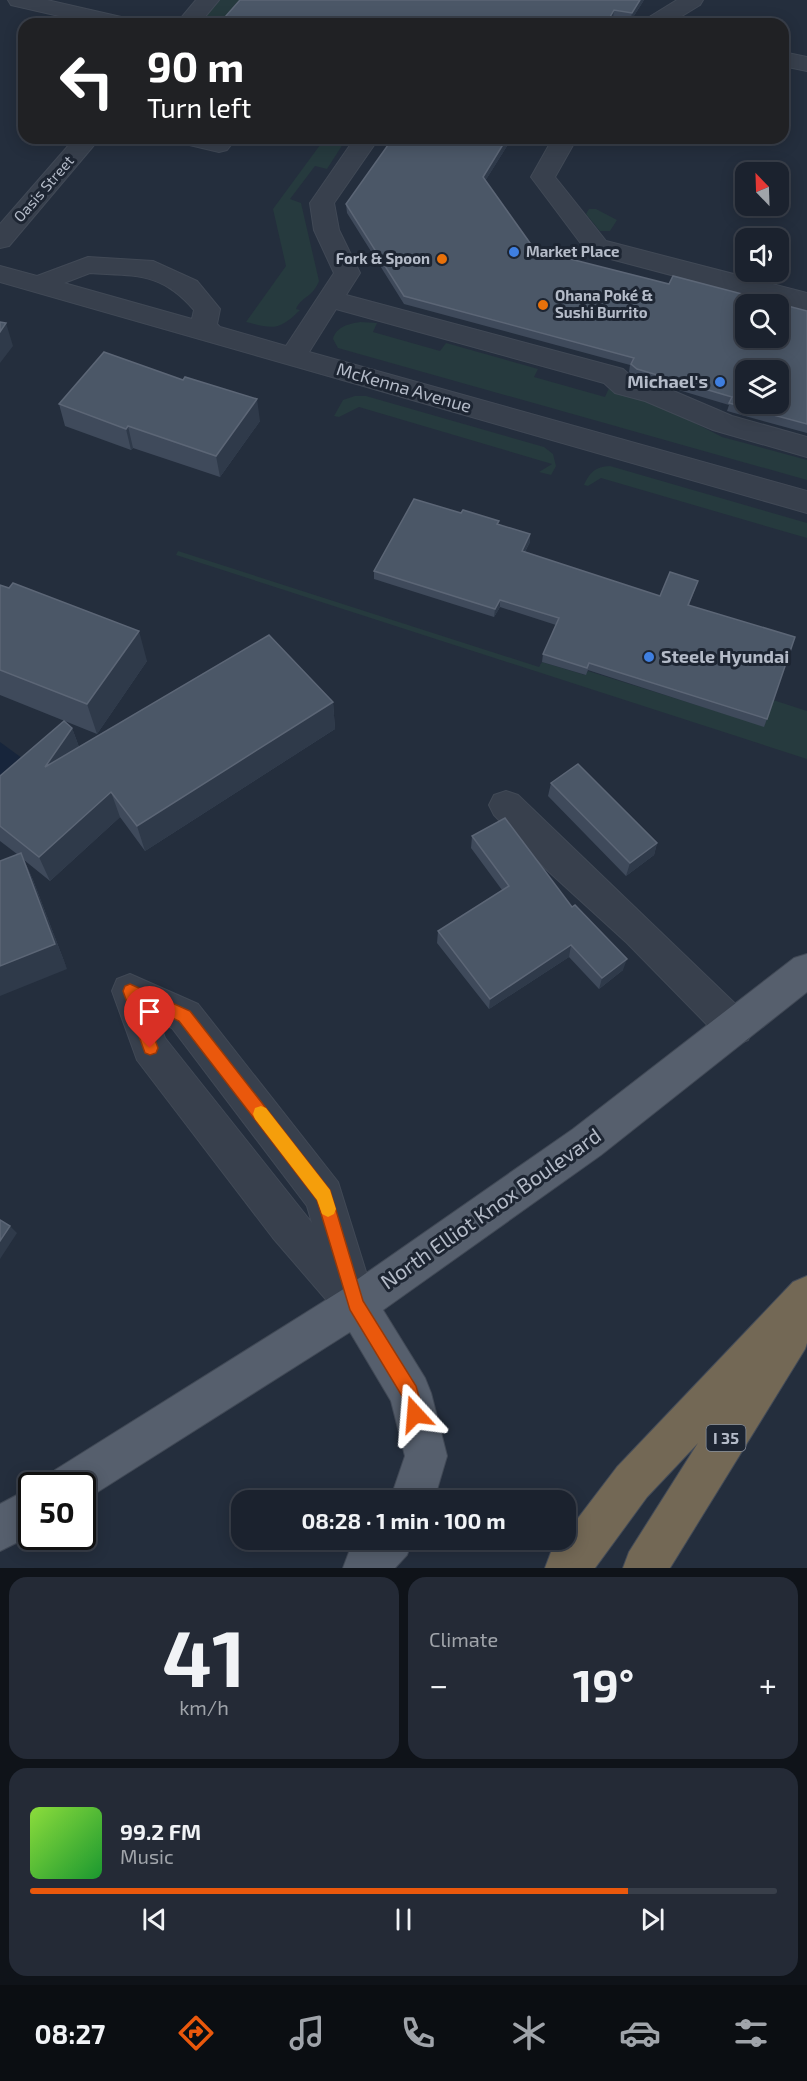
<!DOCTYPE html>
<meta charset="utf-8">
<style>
:root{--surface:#1b222e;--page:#242a36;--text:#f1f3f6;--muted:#a0a4aa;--line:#393f4a;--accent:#ea580c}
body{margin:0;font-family:"Exo 2",sans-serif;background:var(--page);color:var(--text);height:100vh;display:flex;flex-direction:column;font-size:22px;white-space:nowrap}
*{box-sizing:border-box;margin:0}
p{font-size:20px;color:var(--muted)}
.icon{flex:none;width:33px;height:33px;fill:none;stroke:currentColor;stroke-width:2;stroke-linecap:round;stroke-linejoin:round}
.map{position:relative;height:1568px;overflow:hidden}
.sheet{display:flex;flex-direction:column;gap:9px;padding:9px;background:#0f1319;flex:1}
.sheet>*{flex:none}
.guide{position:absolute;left:18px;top:18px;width:771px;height:126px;border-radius:18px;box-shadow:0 3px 15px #0003,0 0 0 2px var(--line);background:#202124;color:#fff;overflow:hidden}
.needle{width:39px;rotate:337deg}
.tools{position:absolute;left:735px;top:162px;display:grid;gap:12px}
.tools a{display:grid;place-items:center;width:54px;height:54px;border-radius:12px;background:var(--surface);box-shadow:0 3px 15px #0003,0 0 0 2px var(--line);font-size:30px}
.speed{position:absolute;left:18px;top:1472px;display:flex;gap:12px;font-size:30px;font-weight:700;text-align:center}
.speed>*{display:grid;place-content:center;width:78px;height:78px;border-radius:50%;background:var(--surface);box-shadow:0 3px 15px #0003,0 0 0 2px var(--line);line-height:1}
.speed .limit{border:3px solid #111;border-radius:9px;background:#fff;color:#111}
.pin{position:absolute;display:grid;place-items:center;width:51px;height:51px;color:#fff;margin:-62px -26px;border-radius:50% 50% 50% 0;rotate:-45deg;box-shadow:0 0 6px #0007}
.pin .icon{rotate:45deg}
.me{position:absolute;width:66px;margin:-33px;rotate:341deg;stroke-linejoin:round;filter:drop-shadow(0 0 4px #0008)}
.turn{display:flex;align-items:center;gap:21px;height:126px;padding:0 30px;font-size:27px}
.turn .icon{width:78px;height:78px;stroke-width:2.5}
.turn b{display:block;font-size:42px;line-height:51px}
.big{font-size:45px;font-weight:700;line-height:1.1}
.sheet .tile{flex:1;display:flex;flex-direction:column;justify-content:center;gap:9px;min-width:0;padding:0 21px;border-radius:18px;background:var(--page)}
.sheet .dial{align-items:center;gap:0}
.dial b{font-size:78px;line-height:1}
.song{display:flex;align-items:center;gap:18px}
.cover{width:72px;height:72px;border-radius:9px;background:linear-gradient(135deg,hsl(90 70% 55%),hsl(130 70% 35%))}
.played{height:6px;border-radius:3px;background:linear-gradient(90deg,var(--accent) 80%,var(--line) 80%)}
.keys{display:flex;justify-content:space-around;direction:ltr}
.heat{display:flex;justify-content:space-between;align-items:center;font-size:33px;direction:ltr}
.sheet .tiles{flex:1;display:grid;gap:9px;grid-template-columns:1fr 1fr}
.tile:last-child{grid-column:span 2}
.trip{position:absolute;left:231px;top:1490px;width:345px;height:60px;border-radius:18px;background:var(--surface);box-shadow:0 3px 15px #0003,0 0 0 2px var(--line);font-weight:700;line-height:60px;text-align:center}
.tab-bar{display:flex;height:96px;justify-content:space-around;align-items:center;background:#0b0e12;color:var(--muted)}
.tab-bar .icon{width:42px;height:42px}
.tab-bar .on{color:var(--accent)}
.tab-bar b{font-size:27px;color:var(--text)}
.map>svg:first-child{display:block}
.green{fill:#263a3e}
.water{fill:#17253b}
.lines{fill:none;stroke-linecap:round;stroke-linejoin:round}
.minor-casing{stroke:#414956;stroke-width:2}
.major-casing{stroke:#414956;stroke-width:2}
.highway-casing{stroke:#434b58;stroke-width:2}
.minor{fill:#38404d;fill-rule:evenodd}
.major{fill:#565f6d;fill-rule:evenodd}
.highway{fill:#736855;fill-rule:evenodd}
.wall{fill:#3f4a5b}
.shaded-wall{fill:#2f3a4a}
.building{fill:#4b5767;stroke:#5c6676;stroke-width:1.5;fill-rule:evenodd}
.route{fill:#ea580c;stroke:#983908;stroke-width:1.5}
.slow{fill:#f59e0b}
.shop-dot{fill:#3f7fe0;stroke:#1d2532;stroke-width:2}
.food-dot{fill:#e8710a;stroke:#1d2532;stroke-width:2}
.labels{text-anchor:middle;stroke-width:6;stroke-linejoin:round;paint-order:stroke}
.far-street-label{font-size:15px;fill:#b4bbc8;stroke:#1d2532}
.far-poi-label{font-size:15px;font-weight:bold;fill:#b4bbc8;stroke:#1d2532;text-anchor:start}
.shield{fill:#1d2532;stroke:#878e9b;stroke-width:1.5}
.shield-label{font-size:16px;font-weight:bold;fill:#b4bbc8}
.poi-label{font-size:18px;font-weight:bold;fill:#b4bbc8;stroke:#1d2532;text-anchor:end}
.street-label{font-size:18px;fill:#b4bbc8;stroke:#1d2532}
.near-street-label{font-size:21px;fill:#b4bbc8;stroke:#1d2532}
</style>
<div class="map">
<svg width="807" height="1568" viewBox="0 0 807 1568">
<rect width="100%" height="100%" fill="#242e3d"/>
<path class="green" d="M217 0H248L227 24H196Z
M296 138H342L343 144 327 169 315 166 290 199 301 203 319 281C313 297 301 297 296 309L300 310C279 331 273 329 246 322L286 266 273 209 320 145Z
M589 209H596L617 220 610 231H600L586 214Z
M360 322 377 323 373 332 440 351 446 343 538 369 534 377 605 397 609 388 650 400 722 437 807 460V480L338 348 333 339C336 327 348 324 360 322Z
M355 396H366L544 447 553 454 556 466 551 475 539 472 552 464 359 407 339 417 334 416 343 400Z
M610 466 807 523V538L601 478 588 486 584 485C590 472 595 467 610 466Z
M178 551 539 667 542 662 585 675 588 671 764 726 773 700 807 711V759L176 555Z"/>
<path class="water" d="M0 742 26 761 0 783Z"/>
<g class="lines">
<defs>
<path id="minor" d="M8 0H47L130 19 133 24H94L11 5Z
M196 0H219L199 24H176Z
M677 0H703L700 5 669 24H643L646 19Z
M783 52 807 57V71L783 66Z
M75 138H100L9 246 0 248V224Z
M177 138 227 140 231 145 227 150 219 152 181 143Z
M355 138H379L334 203 339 230 360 273 346 295 623 369 634 379 664 387 732 416 807 437V457L713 430 645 401 615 393 604 383 336 309 309 352 807 491V513L0 282V266L37 276 88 257 153 261 197 281 220 309 217 324 220 327 286 346 334 273 314 230 310 203ZM90 273C137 276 161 272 194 310L192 319 64 283Z
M553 138H577L555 177 606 241 807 293V311L588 253 531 177Z
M506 791 518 795 748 1016 753 1028 748 1040 735 1045 722 1040 627 943 548 871 494 815 489 805 494 795Z
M130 974 198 1004 338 1182 376 1304 370 1318 356 1324 342 1318 339 1312 335 1310 273 1238 137 1060 112 991 117 979ZM159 1022 172 1028 307 1206 312 1223 165 1038Z"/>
<path id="major" d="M807 954V992L601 1155 383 1310 425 1378 431 1393 447 1456 434 1500H390L405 1456 391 1401 350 1332 85 1500 82 1502V1485H48L55 1470 342 1290 573 1129 794 958Z
M32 1487V1535L0 1551V1504Z
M361 1539H413L407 1555 395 1568H343L349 1552Z"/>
<path id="highway" d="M807 1276V1343L805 1349 670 1568H623L629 1552 698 1443 647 1497 595 1568H545L551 1552 561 1539H566V1534L617 1467 793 1282Z"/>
</defs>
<use href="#minor" class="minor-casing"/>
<use href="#major" class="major-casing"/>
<use href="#highway" class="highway-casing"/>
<use href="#minor" class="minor"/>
<use href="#major" class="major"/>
<use href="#highway" class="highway"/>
</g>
<path class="wall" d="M644 0 630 22 613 18 610 24H226L225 17Z
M24 99V120L19 104Z
M393 138H512L485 181 535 250 669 284 807 311V433L727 411 729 405 635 377 629 372 630 365 404 304 347 213 346 204Z
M59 404 260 421 220 477 133 448 131 450 65 426Z
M461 513 530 534V542L525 552 660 596 698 581 689 605 767 719 764 727 588 670 586 675 542 662 543 654 556 625 500 607 494 617 374 579V571Z
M0 585 147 661 97 734 0 695Z
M333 702 335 729 145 851 120 817 50 881 24 860 33 880 67 969 17 854 0 841V776L72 728 79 747Z
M551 783 657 843 654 855 626 876 548 796Z
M472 836 572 907 623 970 599 989 569 957 489 1009 437 943 438 931 502 890 471 848Z"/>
<path class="shaded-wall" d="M640 0H644L630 22 632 13Z
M614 10 613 18 610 24H606Z
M507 138H512L482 186 483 177Z
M6 323 13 346 0 363V332Z
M257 399 260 421 220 477 216 456Z
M128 426 133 448 131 450 126 429Z
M530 534V542L521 559 522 551Z
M500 600V607L494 617 495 609Z
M139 631 147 661 97 734 87 704Z
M333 702 335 729 145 851 137 826Z
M72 728 82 755 45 767Z
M111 792 120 817 50 881 39 857Z
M657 843 654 855 626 876 630 863Z
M21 853 33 880 67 969 0 996V966Z
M571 945 569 957 489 1009 490 999Z
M627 959 623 970 599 989 602 978Z
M10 1226 17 1233 0 1259V1241Z"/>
<path class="building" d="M240 0H640L632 13 614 10 606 24H257L225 17Z
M24 99V105L19 104Z
M393 138H507L483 177 535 250 669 284 673 276 807 311V424L729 403 732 397 637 369 631 364 634 358 404 296 346 204ZM746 304H778V338H746ZM746 370H778V404H746Z
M0 322 6 323 0 332Z
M104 352 183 380 185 377 257 399 216 456 128 426 126 429 59 404Z
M414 499 461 513 463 510 499 521 497 524 530 534 522 551 660 596 670 572 698 581 688 605 795 637 767 719 589 663 587 668 543 654 559 618 500 600 495 609 374 571Z
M13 583 139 631 87 704 0 670V585L9 588Z
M269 635 333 702 137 826 111 792 39 857 0 826V776L64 721 72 728 45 767Z
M578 764 657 843 630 863 551 783Z
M505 818 572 907 575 905 627 959 602 978 571 945 490 999 438 931 509 886 472 836Z
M21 853 55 944 0 966V861Z
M0 1220 10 1226 0 1241Z"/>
<path class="route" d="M130 984 190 1011 330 1190 363 1301 416 1386 424 1414 421 1420 415 1423 409 1420 402 1396 350 1310 317 1200 179 1021 142 1004 158 1048 156 1053 150 1055 145 1053 123 991 125 986Z"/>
<path class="slow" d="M261 1106 266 1108 330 1190 336 1209 334 1214 328 1217 322 1214 317 1200 255 1119 253 1114 255 1108Z"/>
<g class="shop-dot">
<circle cx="514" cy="252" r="6"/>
<circle cx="720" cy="382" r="6"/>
<circle cx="649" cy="657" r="6"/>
</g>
<g class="food-dot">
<circle cx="442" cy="259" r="6"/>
<circle cx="543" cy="305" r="6"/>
</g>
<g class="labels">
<g class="far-street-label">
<text transform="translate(44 189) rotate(-49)" y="5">Oasis Street</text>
</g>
<g class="far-poi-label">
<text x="526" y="257">Market Place</text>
<text x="430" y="264" text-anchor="end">Fork &amp; Spoon</text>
<text x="555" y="301">Ohana Poké &amp;<tspan x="555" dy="17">Sushi Burrito</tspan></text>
</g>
<rect class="shield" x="706.5" y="1425" width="39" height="26" rx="4.5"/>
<g class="shield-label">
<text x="726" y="1444">I 35</text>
</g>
<g class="poi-label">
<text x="708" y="388">Michael's</text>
<text x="661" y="663" text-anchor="start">Steele Hyundai</text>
</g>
<g class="street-label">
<text transform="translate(404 388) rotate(16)" y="6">McKenna Avenue</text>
</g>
<g class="near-street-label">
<text transform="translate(491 1209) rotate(-35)" y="7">North Elliot Knox Boulevard</text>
</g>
</g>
</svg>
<div class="tools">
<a><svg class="needle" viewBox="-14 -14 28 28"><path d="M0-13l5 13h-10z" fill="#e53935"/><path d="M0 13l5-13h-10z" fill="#a0a4aa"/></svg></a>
<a><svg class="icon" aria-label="sound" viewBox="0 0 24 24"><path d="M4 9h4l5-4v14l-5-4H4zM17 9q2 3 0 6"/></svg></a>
<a><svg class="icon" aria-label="search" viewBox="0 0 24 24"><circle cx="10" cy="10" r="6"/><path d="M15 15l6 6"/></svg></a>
<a><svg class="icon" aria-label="layers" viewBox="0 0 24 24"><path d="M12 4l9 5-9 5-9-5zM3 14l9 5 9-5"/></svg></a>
</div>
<div class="speed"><div class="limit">50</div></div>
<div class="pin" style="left:150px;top:1048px;background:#d93025"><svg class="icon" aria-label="arrive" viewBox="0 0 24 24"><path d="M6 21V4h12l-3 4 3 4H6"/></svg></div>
<svg class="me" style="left:415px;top:1414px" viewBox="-20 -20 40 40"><path d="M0-17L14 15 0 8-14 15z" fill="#ea580c" stroke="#fff" stroke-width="4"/></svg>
<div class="trip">08:28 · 1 min · 100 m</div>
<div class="guide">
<div class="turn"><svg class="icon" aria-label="left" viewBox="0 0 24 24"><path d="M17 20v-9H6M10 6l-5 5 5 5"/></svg><div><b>90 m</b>Turn left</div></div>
</div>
</div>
<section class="sheet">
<div class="tiles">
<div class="tile dial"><b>41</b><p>km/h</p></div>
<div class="tile"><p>Climate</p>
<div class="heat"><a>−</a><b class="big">19°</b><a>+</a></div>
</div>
<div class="tile">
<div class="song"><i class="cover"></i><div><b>99.2 FM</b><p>Music</p></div></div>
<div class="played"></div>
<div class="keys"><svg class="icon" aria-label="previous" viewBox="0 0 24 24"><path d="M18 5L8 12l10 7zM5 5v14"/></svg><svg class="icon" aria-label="pause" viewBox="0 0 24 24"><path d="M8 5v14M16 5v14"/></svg><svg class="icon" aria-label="next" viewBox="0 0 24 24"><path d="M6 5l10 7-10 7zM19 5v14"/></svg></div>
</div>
</div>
</section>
<nav class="tab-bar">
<b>08:27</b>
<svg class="icon on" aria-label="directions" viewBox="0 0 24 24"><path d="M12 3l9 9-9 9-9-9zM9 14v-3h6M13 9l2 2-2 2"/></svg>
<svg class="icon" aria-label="music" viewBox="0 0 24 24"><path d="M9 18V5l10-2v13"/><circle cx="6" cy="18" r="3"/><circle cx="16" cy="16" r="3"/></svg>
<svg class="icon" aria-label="phone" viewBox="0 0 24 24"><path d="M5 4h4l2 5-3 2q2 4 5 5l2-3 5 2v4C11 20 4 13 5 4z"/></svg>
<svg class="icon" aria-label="climate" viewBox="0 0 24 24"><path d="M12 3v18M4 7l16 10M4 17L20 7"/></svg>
<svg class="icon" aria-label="car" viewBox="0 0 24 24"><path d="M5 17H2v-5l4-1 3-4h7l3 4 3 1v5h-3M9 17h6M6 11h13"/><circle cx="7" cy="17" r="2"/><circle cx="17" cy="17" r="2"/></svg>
<svg class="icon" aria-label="filters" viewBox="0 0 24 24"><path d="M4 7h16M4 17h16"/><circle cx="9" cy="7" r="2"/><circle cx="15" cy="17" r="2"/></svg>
</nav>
